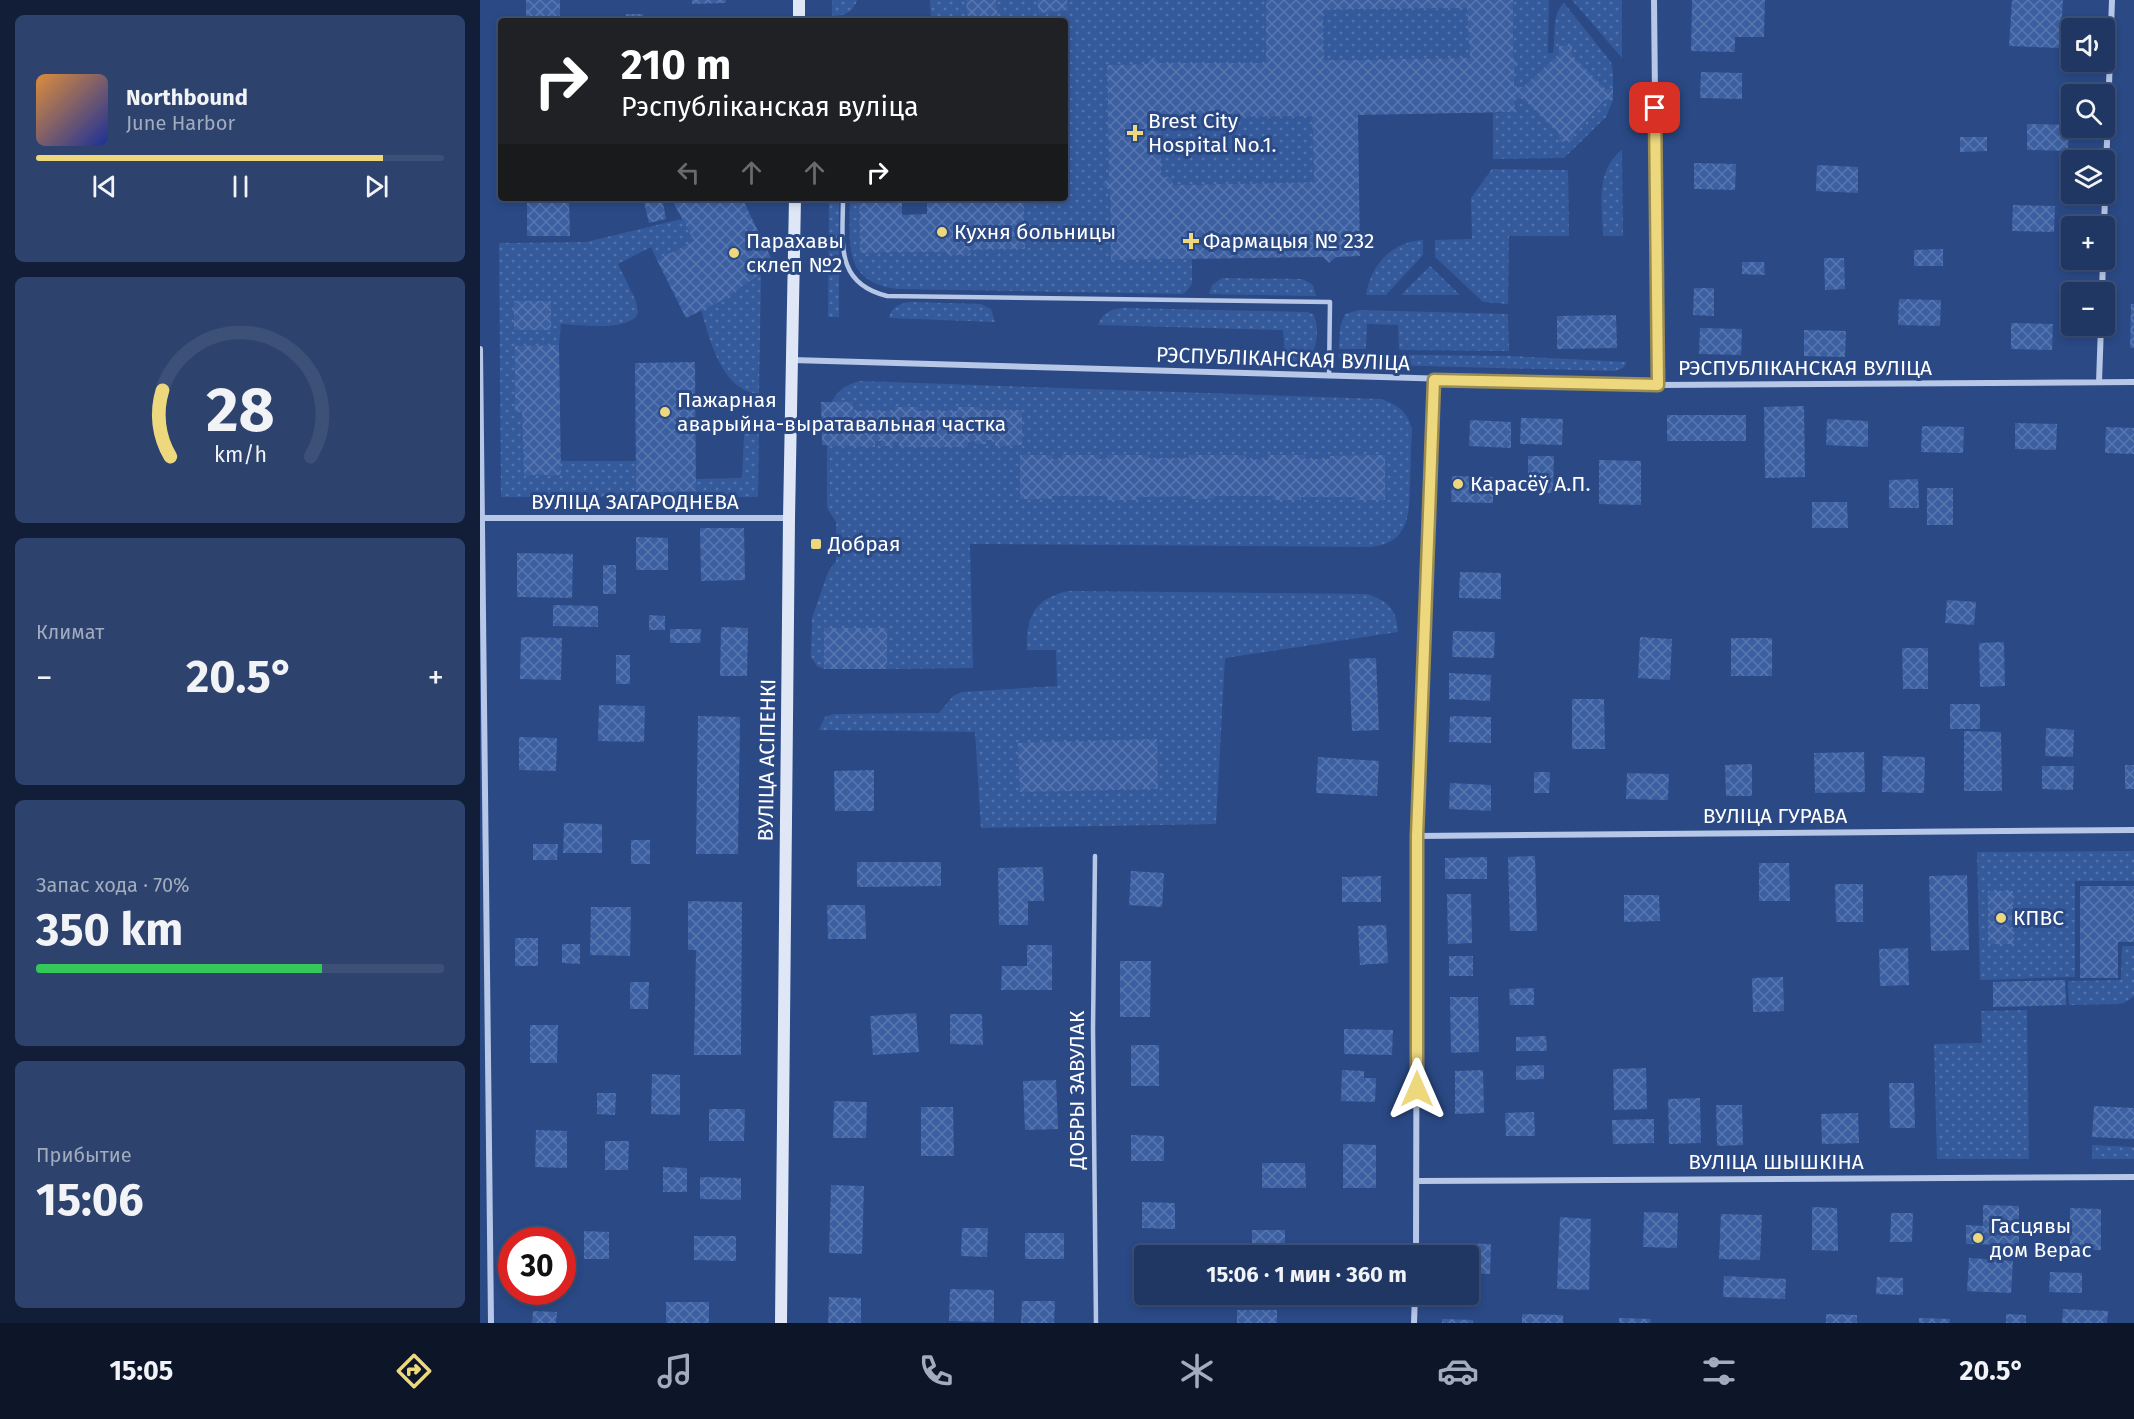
<!DOCTYPE html>
<html lang="ru">
<meta charset="utf-8">
<style>
:root{--surface:#203764;--page:#2d426d;--text:#f1f3f6;--muted:#a2acbf;--line:#3d5178;--accent:#edd87e}
body{margin:0;font-family:"Fira Sans",sans-serif;background:var(--page);color:var(--text);height:100vh;display:flex;flex-direction:column;font-size:22px;white-space:nowrap}
*{box-sizing:border-box;margin:0}
p{font-size:20px;color:var(--muted)}
.icon{flex:none;width:33px;height:33px;fill:none;stroke:currentColor;stroke-width:2;stroke-linecap:round;stroke-linejoin:round}
.map{position:relative;flex:1;overflow:hidden}
.details{display:flex;flex-direction:column;gap:15px;padding:15px;background:#121e37;width:480px}
.details>*{flex:none}
.banner{position:absolute;left:18px;top:18px;width:570px;height:183px;border-radius:6px;box-shadow:0 3px 9px #0003,0 0 0 2px var(--line);background:#202124;color:#fff;overflow:hidden}
.fabs{position:absolute;left:1581px;top:18px;display:grid;gap:12px}
.fabs a{display:grid;place-items:center;width:54px;height:54px;border-radius:6px;background:var(--surface);box-shadow:0 3px 9px #0003,0 0 0 2px var(--line);font-size:30px}
.speed{position:absolute;left:18px;top:1227px;display:flex;gap:12px;font-size:30px;font-weight:700;text-align:center}
.speed>*{display:grid;place-content:center;width:78px;height:78px;border-radius:50%;background:var(--surface);box-shadow:0 3px 9px #0003,0 0 0 2px var(--line);line-height:1}
.speed .limit{border:9px solid #d22;background:#fff;color:#111}
.pin{position:absolute;display:grid;place-items:center;width:51px;height:51px;color:#fff;margin:-26px;border-radius:12px;box-shadow:0 3px 9px #0006}
.me{position:absolute;width:66px;margin:-33px;rotate:0deg;stroke-linejoin:round;filter:drop-shadow(0 0 4px #0008)}
.turn{display:flex;align-items:center;gap:21px;height:126px;padding:0 24px;font-size:27px}
.turn .icon{width:78px;height:78px;stroke-width:2.5}
.turn b{display:block;font-size:42px;line-height:51px}
.lanes{display:flex;align-items:center;height:57px;padding:0 24px;background:#0003;justify-content:center;gap:30px;direction:ltr}
.lanes .off{opacity:.35}
.big{font-size:45px;font-weight:700;line-height:1.1}
.details .card{flex:1;display:flex;flex-direction:column;justify-content:center;gap:9px;min-width:0;padding:0 21px;border-radius:9px;background:var(--page)}
.details .dial{align-items:center;gap:0}
.dial svg{height:156px;overflow:visible;fill:none;stroke:var(--line);stroke-width:7;stroke-linecap:round;text-anchor:middle}
.dial text{fill:var(--text);stroke:none}
.song{display:flex;align-items:center;gap:18px}
.cover{width:72px;height:72px;border-radius:9px;background:linear-gradient(135deg,hsl(30 70% 55%),hsl(230 70% 35%))}
.played{height:6px;border-radius:3px;background:linear-gradient(90deg,var(--accent) 85%,var(--line) 85%)}
.keys{display:flex;justify-content:space-around;direction:ltr}
.heat{display:flex;justify-content:space-between;align-items:center;font-size:33px;direction:ltr}
.charge{height:9px;border-radius:4px;background:linear-gradient(90deg,#34c759 70%,var(--line) 0)}
.trip{position:absolute;left:654px;top:1245px;width:345px;height:60px;border-radius:6px;background:var(--surface);box-shadow:0 3px 9px #0003,0 0 0 2px var(--line);font-weight:700;line-height:60px;text-align:center}
.tabs{display:flex;height:96px;justify-content:space-around;align-items:center;background:#0d1628;color:var(--muted)}
.tabs .icon{width:42px;height:42px}
.tabs .on{color:var(--accent)}
.tabs b{font-size:27px;color:var(--text)}
main{display:flex;flex:1;min-height:0}
.map>svg:first-child{display:block}
.grass{fill:url(#grass-dots)}
.building{fill:url(#building-cross-hatch);fill-rule:evenodd}
.lines{fill:none;stroke-linecap:round;stroke-linejoin:round}
.service{stroke:#b6c7e7;stroke-width:4.5}
.minor{stroke:#b6c7e7;stroke-width:6}
.secondary{stroke:#dfe7f7;stroke-width:12}
.route-casing{stroke:#9a8c52;stroke-width:15}
.route{stroke:#edd87e;stroke-width:10}
.poi-dot{fill:#edd87e;stroke:#2a4985;stroke-width:2}
.labels{text-anchor:middle;stroke-width:6;stroke-linejoin:round;paint-order:stroke}
.poi-label{font-size:21px;fill:#fff;stroke:#2a4985;text-anchor:start}
.street-label{font-size:21px;fill:#fff;stroke:#2a4985}
</style>
<main>
<section class="details">
<div class="card">
<div class="song"><i class="cover"></i><div><b>Northbound</b><p>June Harbor</p></div></div>
<div class="played"></div>
<div class="keys"><svg class="icon" aria-label="previous" viewBox="0 0 24 24"><path d="M18 5L8 12l10 7zM5 5v14"/></svg><svg class="icon" aria-label="pause" viewBox="0 0 24 24"><path d="M8 5v14M16 5v14"/></svg><svg class="icon" aria-label="next" viewBox="0 0 24 24"><path d="M6 5l10 7-10 7zM19 5v14"/></svg></div>
</div>
<div class="card dial"><svg viewBox="0 0 100 80">
<path d="M14 69A42 42 0 1 1 86 69"/>
<path d="M14 69A42 42 0 0 1 10 35" stroke="#edd87e"/>
<text x="50" y="56" font-size="32" font-weight="700">28</text>
<text x="50" y="72" font-size="11">km/h</text>
</svg></div>
<div class="card"><p>Климат</p>
<div class="heat"><a>−</a><b class="big">20.5°</b><a>+</a></div>
</div>
<div class="card"><p>Запас хода · 70%</p><b class="big">350 km</b><div class="charge"></div></div>
<div class="card"><p>Прибытие</p><b class="big">15:06</b></div>
</section>
<div class="map">
<svg width="1654" height="1323" viewBox="0 0 1654 1323">
<defs>
<pattern id="grass-dots" width="8" height="8" patternUnits="userSpaceOnUse" patternTransform="scale(1.5)"><rect width="8" height="8" fill="#355a9c"/><path d="M2 2h.1M6 6h.1" fill="none" stroke="#5373ab" stroke-width="1.8" stroke-linecap="round"/></pattern>
<pattern id="building-cross-hatch" width="8" height="8" patternUnits="userSpaceOnUse" patternTransform="scale(1.5)"><rect width="8" height="8" fill="#3b5fa1"/><path d="M0 0l8 8M0 8l8-8" fill="none" stroke="#5877af"/></pattern>
</defs>
<rect width="100%" height="100%" fill="#2a4985"/>
<path class="grass" d="M352 0H377V1C372 13 364 16 352 16Z
M450 0H786V63H680L674 57 667 64 627 65 629 177 623 184 630 191 631 260 712 259V284L706 292 702 294 418 289C361 282 370 243 370 198H379L380 253 467 252 468 255 490 256V250L545 249 544 198H585V21H451Z
M1033 0H1069L1068 53H1073C1076 37 1071 14 1084 3L1131 62 1133 73V89H1126L1092 55 1079 46V54L1043 87H1034V69L1039 63 1033 58Z
M1092 0H1142V58Z
M987 8 990 58 844 60 843 10Z
M1034 98 1043 99 1079 134 1080 142 1093 141V134L1124 100H1133L1126 117 1084 158 1013 159V113L1034 112Z
M832 116 834 182 693 185 692 177 681 176V118Z
M1142 150 1143 236H1123C1122 205 1115 171 1142 150Z
M1012 169 1088 170 1089 236H1029L1028 304 1003 302 955 257V240L992 239 991 198Z
M349 198H359V317H348Z
M202 219 214 241 177 260 171 247 138 264 156 301 158 312 156 317C140 331 102 325 81 324L79 345 35 346V412H42L44 475H80L81 461H156V491H216V479L262 478 264 435 270 424 279 420 278 497H21L19 243 106 242Z
M943 240V255L906 295H886C891 264 912 242 943 240Z
M950 266 980 295H921Z
M281 272 279 394C241 390 230 340 221 310Z
M742 278 822 279 833 285 836 296 729 294 732 285Z
M429 302 501 304 511 309 515 322 409 318C411 308 419 304 429 302Z
M642 308 827 312 833 314C843 331 834 376 806 361L805 357 803 330 618 325C622 313 630 310 642 308Z
M879 310 1028 314 1029 351 919 350 918 325 887 324 886 349H859L860 327 865 314Z
M858 354 1029 356 1147 362 1143 368 1135 371 870 364 861 361Z
M380 381 901 399C918 405 927 411 932 429 931 446 931 463 930 481 929 512 931 543 891 547L490 544 493 668 407 669V628H344V669L337 666 331 657 332 618 348 572 356 561V522L347 508V417C351 397 360 386 380 381Z
M588 591 887 594C908 601 917 609 918 632L745 658 736 824 501 828 495 732 339 730 345 717 353 714 459 713 473 696 482 692 577 686 576 650H547C546 617 554 599 588 591Z
M1654 851V881H1595V977L1500 980 1497 852Z
M1642 946H1654V996L1644 1003 1637 1004 1589 1005 1588 981 1641 980Z
M1547 1010 1549 1159H1457L1454 1044 1502 1043 1501 1011Z
M1612 1145 1654 1147V1159H1612Z"/>
<path class="building" d="M46 0H80V21H46Z
M212 0H246V3L212 4Z
M486 0H516L518 21H488Z
M557 0H587L588 10 559 13Z
M786 0H1033V58L1039 63 1034 69V87H1043L1079 54V46H1092V55L1126 89H1133V100H1124L1093 134V141L1079 142V134L1043 99 1034 98 1035 112 878 115 880 256 856 257 849 263 843 257 631 260 630 191 622 184 629 177 627 65 667 64 674 57 680 63H786ZM987 8 990 58 844 60 843 10ZM832 116 834 182 693 185 692 177 681 176V118Z
M1212 0H1285L1284 37H1255V52L1211 51Z
M1532 0H1583L1580 48 1529 46Z
M146 14H163V21H146Z
M223 18 273 19V21H223Z
M1221 72 1262 73V99L1220 98Z
M1547 124 1589 125 1588 151 1547 150Z
M1480 137H1507V151L1480 152Z
M1214 163 1256 164 1255 190 1214 189Z
M1337 165 1378 167V193L1336 191Z
M47 198H89L90 236H47Z
M163 198H182L186 219 169 223Z
M191 198H262L294 264 244 299 206 318 177 260 214 241Z
M379 198H422V215L447 214V198H544L545 249 490 250 491 256 467 255V252L380 253Z
M1533 205 1575 206 1574 232 1532 231Z
M1463 249V266H1434V250Z
M1344 258H1364L1365 289 1345 290Z
M1262 262H1284L1285 275 1262 274Z
M1214 288H1234V316L1213 315Z
M1419 299 1461 300 1460 326 1418 325Z
M34 301H71V330H34Z
M1651 304H1654V348H1650Z
M1136 315 1137 348 1077 349V316Z
M1531 323 1573 324 1572 350 1531 349Z
M1220 328 1262 329 1261 355 1219 354Z
M1324 330 1366 331 1365 357 1324 356Z
M79 345 81 475H44L42 412H35V346Z
M215 362 216 491 156 492 155 363Z
M341 402H373V411H415V407H438V411H478V407H500V410H542V445L515 446V440H506V444H495V441H488V447H419V442H413V446H401V441H395V447L342 445Z
M1324 406 1325 477 1285 478 1284 407Z
M1187 415H1266V441H1187Z
M1041 418 1083 419 1082 445 1040 444Z
M1347 419 1388 421V447L1346 445Z
M990 420 1031 422V448L989 446Z
M1535 423 1577 424 1576 450 1535 449Z
M1442 426 1484 427 1483 453 1441 452Z
M1626 427 1654 428V454L1625 453Z
M540 455H573V459H582V455H619V459H628V455H669V458H709V455H766V459L788 460V455H826L825 459H850V456L905 455V500H875V497H821V500H793V496H734V499H710V496L657 497V500H627V496H572V499H540Z
M1048 456H1074L1073 493 1048 492Z
M1119 460 1161 461V505L1119 504Z
M972 476 1013 477V503L971 502Z
M1438 479 1439 508H1409V480Z
M1447 488H1473V525H1447Z
M1332 502H1367L1368 528H1332Z
M220 528H264L265 580 221 581Z
M156 537 188 538V570H156Z
M37 553 93 554 92 598 37 597Z
M123 565H136V594H123Z
M980 572 1021 573V599L979 598Z
M1467 600 1496 602 1494 625 1465 623Z
M73 605 118 606V627L73 626Z
M169 615 185 616V630H169Z
M241 627 268 628 267 676H240Z
M344 628H407V669H344Z
M190 629H221L220 643H190Z
M973 631 1015 632 1014 658 972 657Z
M41 637 82 638 81 680 40 679Z
M1160 637 1192 639 1190 680 1158 678Z
M1251 638H1292V676H1251Z
M1524 642 1525 686 1500 687 1499 643Z
M1422 648H1448V689H1423Z
M136 655H150V684H136Z
M896 658 899 730 872 731 869 659Z
M969 673 1011 675 1010 701 969 699Z
M1092 699H1124L1125 749H1092Z
M1470 704H1500V729H1470Z
M119 705 165 706 164 742 118 741Z
M218 716 260 717 258 854H216Z
M970 716 1011 717V743L969 742Z
M1566 728 1594 730 1593 757 1565 756Z
M1484 731 1521 732 1522 791H1484Z
M39 737 77 738 76 771 39 770Z
M677 739 678 789 540 792 538 743Z
M1384 752 1385 792 1335 793 1334 753Z
M1403 756 1445 757 1444 793 1402 792Z
M838 757 899 761 897 796 836 793Z
M1272 764V796H1246L1245 765Z
M1645 765H1654V789H1645Z
M1562 766H1594L1593 790 1562 789Z
M394 770V811H355L354 771Z
M1054 772H1070L1069 793H1054Z
M1147 773 1189 774 1188 800 1146 799Z
M970 783 1011 785V811L969 809Z
M84 823 122 824V853H83Z
M151 840H170V864H151Z
M53 844H78L77 860H53Z
M1055 856 1057 931H1030L1028 857Z
M1007 857V879H965V858Z
M377 862H461V886L377 887Z
M1279 863H1309L1310 901H1279Z
M563 867 564 901H548V925H519L518 868Z
M651 871 684 873 682 907 649 905Z
M1487 875 1489 950 1451 951 1449 876Z
M901 876V902H862V877Z
M1355 884H1383V922H1356Z
M1600 886H1654V942H1638V978H1600Z
M1508 891H1533L1534 944H1508Z
M967 894H991L992 943 968 944Z
M1144 895H1179L1180 921 1144 922Z
M208 901 262 902 261 1055H214L216 950H208Z
M347 905H385L386 939H348Z
M111 907H151L150 956 110 955Z
M906 925 908 963 880 965 878 926Z
M35 938H58V966H35Z
M82 944H100V964L82 963Z
M547 945H572V990H521L522 966H547Z
M1428 948 1429 985 1400 986 1399 949Z
M969 956H993V976H969Z
M640 961H671L670 1017H640Z
M1303 977 1304 1011 1273 1012 1272 978Z
M1585 980 1586 1005 1513 1007V982Z
M150 982H169L168 1009H150Z
M1054 988V1005H1030L1029 989Z
M970 997H998L999 1052 971 1053Z
M436 1013 439 1052 393 1055 390 1016Z
M470 1014H502L503 1045 470 1044Z
M50 1025H78L77 1063H50Z
M864 1029 913 1030 912 1055 864 1054Z
M1066 1036 1067 1051H1036V1037Z
M651 1045H679V1086H651Z
M1064 1065V1079L1036 1080V1066Z
M1166 1068 1167 1109 1134 1110 1133 1069Z
M862 1070 884 1071V1078H896L895 1102 861 1101Z
M1003 1070 1004 1113 975 1114V1071Z
M172 1074 200 1075V1115L171 1114Z
M576 1080 578 1129 545 1130 543 1081Z
M1409 1083H1434L1435 1128H1410Z
M117 1093H136L135 1115 117 1114Z
M1220 1098 1221 1143 1189 1144 1188 1099Z
M354 1101 387 1102 386 1138H353Z
M1236 1105H1262L1263 1145 1237 1146Z
M1614 1106 1654 1108V1139L1612 1137Z
M441 1107H473L474 1156H441Z
M229 1109H265L264 1141H229Z
M1054 1112 1055 1136H1026L1025 1113Z
M1378 1113 1379 1143 1342 1144 1341 1114Z
M1174 1119V1143L1133 1144 1132 1120Z
M56 1130 87 1131V1168L55 1167Z
M651 1135 684 1136V1161H651Z
M125 1141H149L148 1170H125Z
M863 1144 896 1145V1188H863Z
M782 1163H825L826 1188H782Z
M183 1167 207 1168V1192H183Z
M220 1177 261 1178V1200L220 1199Z
M351 1185 384 1186 382 1254 349 1253Z
M662 1202 695 1203V1229L662 1228Z
M1503 1205 1539 1206V1245L1486 1244V1225L1503 1226Z
M1332 1207 1357 1208 1358 1251 1332 1250Z
M1590 1208 1621 1209V1250H1590Z
M1164 1212 1198 1213 1197 1248 1163 1247Z
M1411 1213H1433L1432 1242H1410Z
M1241 1214 1282 1215 1280 1260 1239 1259Z
M1080 1217 1111 1219 1109 1290 1077 1289Z
M482 1228H508L507 1257 481 1256Z
M772 1230H805V1256H772Z
M104 1231 129 1232V1259H104Z
M545 1233H584V1259H545Z
M214 1236H256V1261L214 1260Z
M978 1243 1011 1244 1010 1274 988 1273V1256H978Z
M856 1253H899V1256H856Z
M654 1257 664 1258V1283H653Z
M1489 1258 1533 1261 1531 1293 1487 1291Z
M1570 1272 1602 1273V1293L1569 1292Z
M1244 1276 1306 1279 1305 1299 1243 1297Z
M1397 1277 1423 1278V1295L1396 1294Z
M470 1289 514 1290V1322L469 1321Z
M349 1297 381 1298V1323H348Z
M542 1301H575L574 1323H541Z
M186 1302H229V1323H186Z
M1583 1309 1628 1311 1627 1323H1582Z
M757 1310H797V1323H757Z
M53 1311 77 1312 76 1323H52Z
M1042 1314 1083 1315V1323H1042Z
M1346 1314 1377 1315V1323H1346Z
M1526 1314 1546 1315V1323H1526Z
M1139 1318 1171 1319 1170 1323H1139Z
M1439 1318 1470 1319V1323H1439Z
M962 1319 993 1320V1323H962Z"/>
<g class="lines">
<path class="service" d="M363 198C363 242 354 283 407 296L850 302 849 376
M615 856 613 1029 616 1323"/>
<path class="minor" d="M1174 0 1178 385
M1624 226 1632 0
M1622 292 1623 260
M0 349 11 1323
M312 360 1178 385 1654 382
M1619 382 1621 326
M1 518H308
M937 836 1654 830
M937 1181 1654 1177
M936 1256 937 836 954 380
M934 1323 935 1294"/>
<path class="secondary" d="M319 21V0
M301 1323 309 518 315 198"/>
</g>
<g class="lines">
<defs>
<path id="route" d="M937 1089V836L954 380 1178 385 1175 108"/>
</defs>
<use href="#route" class="route-casing"/>
<use href="#route" class="route"/>
</g>
<g class="poi-dot">
<path d="M652 124h6v6h6v6h-6v6h-6v-6h-6v-6h6z"/>
<circle cx="462" cy="232" r="6"/>
<path d="M708 232h6v6h6v6h-6v6h-6v-6h-6v-6h6z"/>
<circle cx="254" cy="253" r="6"/>
<circle cx="185" cy="412" r="6"/>
<circle cx="978" cy="484" r="6"/>
<rect x="330" y="538" width="12" height="12" rx="3"/>
<circle cx="1521" cy="918" r="6"/>
<circle cx="1498" cy="1238" r="6"/>
</g>
<g class="labels">
<g class="poi-label">
<text x="668" y="128">Brest City<tspan x="668" dy="24">Hospital No.1.</tspan></text>
<text x="474" y="239">Кухня больницы</text>
<text x="266" y="248">Парахавы<tspan x="266" dy="24">склеп №2</tspan></text>
<text x="723" y="248">Фармацыя № 232</text>
<text x="197" y="407">Пажарная<tspan x="197" dy="24">аварыйна-выратавальная частка</tspan></text>
<text x="990" y="491">Карасёў А.П.</text>
<text x="348" y="551">Добрая</text>
<text x="1533" y="925">КПВС</text>
<text x="1510" y="1233">Гасцявы<tspan x="1510" dy="24">дом Верас</tspan></text>
</g>
<g class="street-label">
<text transform="translate(803 359) rotate(2)" y="7">РЭСПУБЛІКАНСКАЯ ВУЛІЦА</text>
<text x="1325" y="375">РЭСПУБЛІКАНСКАЯ ВУЛІЦА</text>
<text x="155" y="509">ВУЛІЦА ЗАГАРОДНЕВА</text>
<text transform="translate(287 760) rotate(-89)" y="7">ВУЛІЦА АСІПЕНКІ</text>
<text x="1295" y="823">ВУЛІЦА ГУРАВА</text>
<text transform="translate(597 1090) rotate(-90)" y="7">ДОБРЫ ЗАВУЛАК</text>
<text x="1296" y="1169">ВУЛІЦА ШЫШКІНА</text>
</g>
</g>
</svg>
<div class="fabs">
<a><svg class="icon" aria-label="sound" viewBox="0 0 24 24"><path d="M4 9h4l5-4v14l-5-4H4zM17 9q2 3 0 6"/></svg></a>
<a><svg class="icon" aria-label="search" viewBox="0 0 24 24"><circle cx="10" cy="10" r="6"/><path d="M15 15l6 6"/></svg></a>
<a><svg class="icon" aria-label="layers" viewBox="0 0 24 24"><path d="M12 4l9 5-9 5-9-5zM3 14l9 5 9-5"/></svg></a>
<a>+</a>
<a>−</a>
</div>
<div class="speed"><div class="limit">30</div></div>
<div class="pin" style="left:1175px;top:108px;background:#d93025"><svg class="icon" aria-label="arrive" viewBox="0 0 24 24"><path d="M6 21V4h12l-3 4 3 4H6"/></svg></div>
<svg class="me" style="left:937px;top:1089px" viewBox="-20 -20 40 40"><path d="M0-17L14 15 0 8-14 15z" fill="#edd87e" stroke="#fff" stroke-width="4"/></svg>
<div class="trip">15:06 · 1 мин · 360 m</div>
<div class="banner">
<div class="turn"><svg class="icon" aria-label="right" viewBox="0 0 24 24"><path d="M7 20v-9h11M14 6l5 5-5 5"/></svg><div><b>210 m</b>Рэспубліканская вуліца</div></div>
<div class="lanes"><svg class="icon off" aria-label="left" viewBox="0 0 24 24"><path d="M17 20v-9H6M10 6l-5 5 5 5"/></svg><svg class="icon off" aria-label="ahead" viewBox="0 0 24 24"><path d="M12 20V5M6 11l6-6 6 6"/></svg><svg class="icon off" aria-label="ahead" viewBox="0 0 24 24"><path d="M12 20V5M6 11l6-6 6 6"/></svg><svg class="icon" aria-label="right" viewBox="0 0 24 24"><path d="M7 20v-9h11M14 6l5 5-5 5"/></svg></div>
</div>
</div>
</main>
<nav class="tabs">
<b>15:05</b>
<svg class="icon on" aria-label="directions" viewBox="0 0 24 24"><path d="M12 3l9 9-9 9-9-9zM9 14v-3h6M13 9l2 2-2 2"/></svg>
<svg class="icon" aria-label="music" viewBox="0 0 24 24"><path d="M9 18V5l10-2v13"/><circle cx="6" cy="18" r="3"/><circle cx="16" cy="16" r="3"/></svg>
<svg class="icon" aria-label="phone" viewBox="0 0 24 24"><path d="M5 4h4l2 5-3 2q2 4 5 5l2-3 5 2v4C11 20 4 13 5 4z"/></svg>
<svg class="icon" aria-label="climate" viewBox="0 0 24 24"><path d="M12 3v18M4 7l16 10M4 17L20 7"/></svg>
<svg class="icon" aria-label="car" viewBox="0 0 24 24"><path d="M5 17H2v-5l4-1 3-4h7l3 4 3 1v5h-3M9 17h6M6 11h13"/><circle cx="7" cy="17" r="2"/><circle cx="17" cy="17" r="2"/></svg>
<svg class="icon" aria-label="filters" viewBox="0 0 24 24"><path d="M4 7h16M4 17h16"/><circle cx="9" cy="7" r="2"/><circle cx="15" cy="17" r="2"/></svg>
<b>20.5°</b>
</nav>
